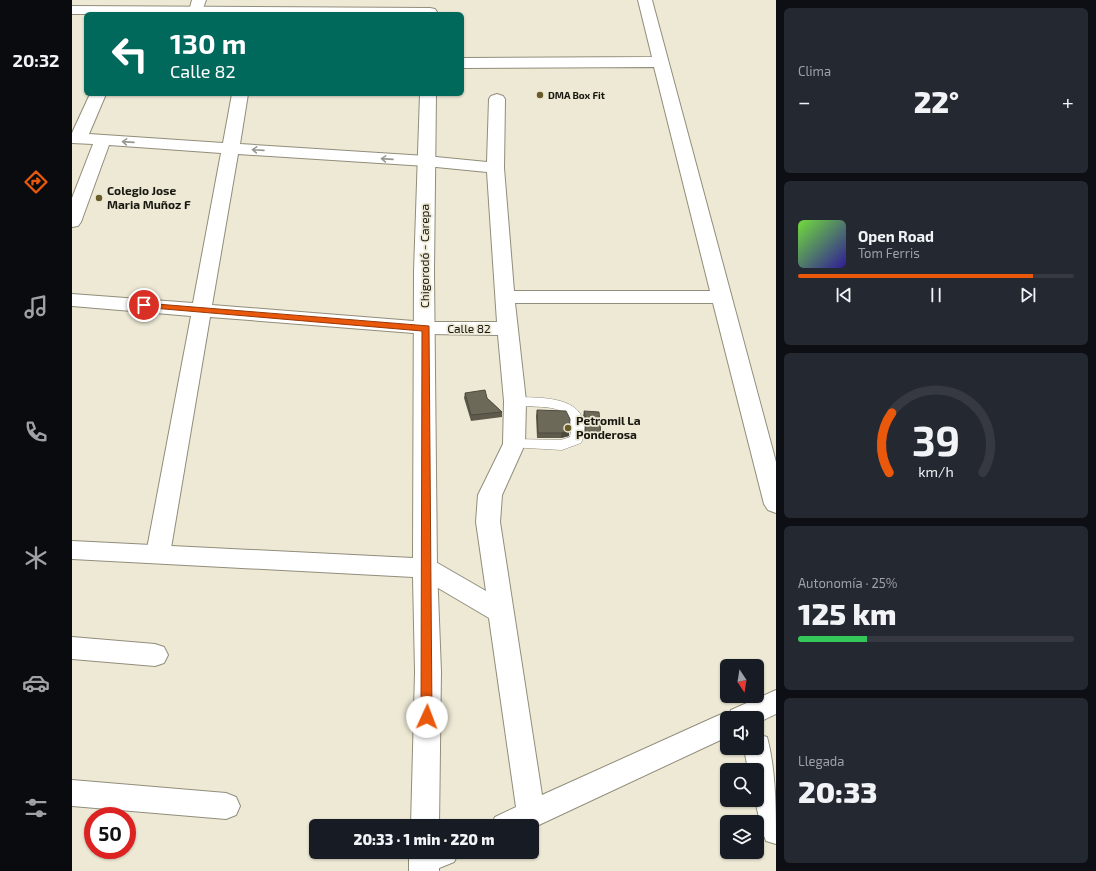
<!DOCTYPE html>
<html lang="es">
<meta charset="utf-8">
<style>
:root{--surface:#171b24;--page:#242831;--text:#f1f3f6;--muted:#9ea1a6;--line:#363941;--accent:#ea580c}
body{margin:0;font-family:"Exo 2",sans-serif;background:var(--page);color:var(--text);height:100vh;display:flex;flex-direction:column;font-size:15px;white-space:nowrap}
*{box-sizing:border-box;margin:0}
p{font-size:13px;color:var(--muted)}
.icon{flex:none;width:22px;height:22px;fill:none;stroke:currentColor;stroke-width:2;stroke-linecap:round;stroke-linejoin:round}
.map{position:relative;flex:1;overflow:hidden}
.details{display:flex;flex-direction:column;gap:8px;padding:8px;background:#0d0f14;width:320px}
.details>*{flex:none}
.guide{position:absolute;left:12px;top:12px;width:380px;height:84px;border-radius:6px;box-shadow:0 1px 3px #0004;background:#00695c;color:#fff;overflow:hidden}
.needle{width:26px;rotate:168deg}
.buttons{position:absolute;left:648px;top:659px;display:grid;gap:8px}
.buttons a{display:grid;place-items:center;width:44px;height:44px;border-radius:6px;background:var(--surface);box-shadow:0 1px 3px #0004;font-size:20px}
.speed{position:absolute;left:12px;top:807px;display:flex;gap:8px;font-size:20px;font-weight:700;text-align:center}
.speed>*{display:grid;place-content:center;width:52px;height:52px;border-radius:50%;background:var(--surface);box-shadow:0 1px 3px #0004;line-height:1}
.speed .limit{border:6px solid #d22;background:#fff;color:#111}
.pin{position:absolute;display:grid;place-items:center;width:34px;height:34px;color:#fff;margin:-17px;border:2px solid #fff;border-radius:50%;box-shadow:0 1px 4px #0007}
.me{position:absolute;width:44px;margin:-22px;rotate:2deg;stroke-linejoin:round;filter:drop-shadow(0 0 3px #0008)}
.turn{display:flex;align-items:center;gap:14px;height:84px;padding:0 20px;font-size:18px}
.turn .icon{width:52px;height:52px;stroke-width:2.5}
.turn b{display:block;font-size:28px;line-height:34px}
.big{font-size:30px;font-weight:800;line-height:1.1}
.details .widget{flex:1;display:flex;flex-direction:column;justify-content:center;gap:6px;min-width:0;padding:0 14px;border-radius:6px;background:var(--page)}
.details .dial{align-items:center;gap:0}
.dial svg{height:104px;overflow:visible;fill:none;stroke:var(--line);stroke-width:7;stroke-linecap:round;text-anchor:middle}
.dial text{fill:var(--text);stroke:none}
.song{display:flex;align-items:center;gap:12px}
.cover{width:48px;height:48px;border-radius:6px;background:linear-gradient(135deg,hsl(100 70% 55%),hsl(250 70% 35%))}
.played{height:4px;border-radius:2px;background:linear-gradient(90deg,var(--accent) 85%,var(--line) 85%)}
.keys{display:flex;justify-content:space-around;direction:ltr}
.heat{display:flex;justify-content:space-between;align-items:center;font-size:22px;direction:ltr}
.charge{height:6px;border-radius:3px;background:linear-gradient(90deg,#34c759 25%,var(--line) 0)}
.trip{position:absolute;left:237px;top:819px;width:230px;height:40px;border-radius:6px;background:var(--surface);box-shadow:0 1px 3px #0004;font-weight:800;line-height:40px;text-align:center}
main{display:flex;flex:1;min-height:0}
.menu{display:flex;flex-direction:column;width:72px;justify-content:space-around;align-items:center;background:#090b0e;color:var(--muted)}
.menu .icon{width:28px;height:28px}
.menu .active{color:var(--accent)}
.menu b{font-size:18px;color:var(--text)}
.map>svg:first-child{display:block}
.lines{fill:none;stroke-linecap:round;stroke-linejoin:round}
.lane-casing{stroke:#918d7b;stroke-width:1}
.street-casing{stroke:#918d7b;stroke-width:2}
.secondary-casing{stroke:#918d7b;stroke-width:2}
.lane{fill:#fff;fill-rule:evenodd}
.street{fill:#fff;fill-rule:evenodd}
.secondary{fill:#fff;fill-rule:evenodd}
.wall{fill:#5e5a4c}
.shaded-wall{fill:#4c4a3e}
.building{fill:#6d6958;stroke:#4c4a3e}
.oneway{stroke:#979793}
.route{fill:#ea580c;stroke:#983908}
.poi-dot{fill:#685b28;stroke:#ede9d5;stroke-width:1.5}
.labels{text-anchor:middle;stroke-width:3.5;stroke-linejoin:round;paint-order:stroke}
.far-poi-label{font-size:10px;font-weight:bold;fill:#181710;stroke:#ede9d5;text-anchor:start}
.poi-label{font-size:12px;font-weight:bold;fill:#181710;stroke:#ede9d5;text-anchor:start}
.street-label{font-size:12px;fill:#181710;stroke:#ede9d5}
</style>
<main>
<nav class="menu">
<b>20:32</b>
<svg class="icon active" aria-label="directions" viewBox="0 0 24 24"><path d="M12 3l9 9-9 9-9-9zM9 14v-3h6M13 9l2 2-2 2"/></svg>
<svg class="icon" aria-label="music" viewBox="0 0 24 24"><path d="M9 18V5l10-2v13"/><circle cx="6" cy="18" r="3"/><circle cx="16" cy="16" r="3"/></svg>
<svg class="icon" aria-label="phone" viewBox="0 0 24 24"><path d="M5 4h4l2 5-3 2q2 4 5 5l2-3 5 2v4C11 20 4 13 5 4z"/></svg>
<svg class="icon" aria-label="climate" viewBox="0 0 24 24"><path d="M12 3v18M4 7l16 10M4 17L20 7"/></svg>
<svg class="icon" aria-label="car" viewBox="0 0 24 24"><path d="M5 17H2v-5l4-1 3-4h7l3 4 3 1v5h-3M9 17h6M6 11h13"/><circle cx="7" cy="17" r="2"/><circle cx="17" cy="17" r="2"/></svg>
<svg class="icon" aria-label="filters" viewBox="0 0 24 24"><path d="M4 7h16M4 17h16"/><circle cx="9" cy="7" r="2"/><circle cx="15" cy="17" r="2"/></svg>
</nav>
<div class="map">
<svg width="704" height="871" viewBox="0 0 704 871">
<rect width="100%" height="100%" fill="#ede9d5"/>
<g class="lines">
<defs>
<path id="lane" d="M443 397C465 398 505 395 512 422 513 429 512 437 509 443L490 450 437 447 435 444 437 441 442 439 489 440 498 437C506 397 462 411 439 404L437 401 439 398Z"/>
<path id="street" d="M120 0H134L129 14H119L117 11Z
M566 0H580L704 462V513L696 510 692 504 641 303H443L454 401 453 444 430 495 428 522 470 795 645 716 655 712 658 713 659 710 704 690V714L685 723V718H655V737L469 824 460 828V826H419L423 817 444 807 417 618 344 575 341 568 344 561 353 558 362 561 414 591 404 522 406 495 431 444 432 401 426 335 354 334 138 317 98 554 95 561 86 563 77 561 74 554 119 316 0 306V294L121 303 149 153 37 145 9 222 6 226 0 227V198L21 144 0 143V133L18 94H34L17 134 151 143 160 94H176L168 144 354 156 415 162 417 99 419 96 425 94 431 96 433 99 432 168 442 291H638L582 67 390 68V58L580 57ZM166 154 354 166 415 172 425 322H354L140 305Z
M0 637 83 644 92 647 96 655 92 663 83 666 0 659Z
M685 734 695 737C704 770 704 810 704 844L694 841 690 831 683 800H685V770H676L672 748H685Z
M0 780 154 793 164 797 168 806 164 815 154 819 0 806Z
M341 852H387L382 862 360 871 342 870 337 860Z"/>
<path id="secondary" d="M0 6 358 8 363 9 365 12 364 14H0Z
M348 94H364L362 271 365 568 369 672 367 826H339L343 672 341 577 0 559V541L341 558 342 271Z
M337 852H367V871H337Z"/>
</defs>
<use href="#lane" class="lane-casing"/>
<use href="#street" class="street-casing"/>
<use href="#secondary" class="secondary-casing"/>
<use href="#lane" class="lane"/>
<use href="#street" class="street"/>
<use href="#secondary" class="secondary"/>
</g>
<path class="wall" d="M393 393 415 398 430 412V417L399 421 392 398Z
M465 410 497 436 489 438H465L464 416Z
M512 411 529 435 528 440H512L514 425 511 416Z"/>
<path class="shaded-wall" d="M497 431V436L489 438V433Z"/>
<path class="building" d="M413 390 415 398 430 412 399 415 393 393Z
M465 410 494 411 498 419 497 431 489 433H466Z
M512 411 527 412 529 435 513 434 514 419Z"/>
<defs><path id="oneway-shaft" d="M-6 0H5M1.5-3L5.5 0L1.5 3" fill="none" stroke-width="1.6" stroke-linecap="round" stroke-linejoin="round"/></defs>
<g class="oneway">
<use href="#oneway-shaft" transform="translate(56 142) rotate(-176)"/>
<use href="#oneway-shaft" transform="translate(186 150) rotate(-176)"/>
<use href="#oneway-shaft" transform="translate(315 159) rotate(-176)"/>
</g>
<path class="route" d="M72 303 357 326 360 717 359 720 355 722 351 720 349 717 350 331 69 307 68 305Z"/>
<g class="poi-dot">
<circle cx="468" cy="95" r="4"/>
<circle cx="27" cy="198" r="4"/>
<circle cx="496" cy="428" r="4"/>
</g>
<g class="labels">
<g class="far-poi-label">
<text x="476" y="99">DMA Box Fit</text>
</g>
<g class="poi-label">
<text x="35" y="195">Colegio Jose<tspan x="35" dy="14">Maria Muñoz F</tspan></text>
<text x="504" y="425">Petromil La<tspan x="504" dy="14">Ponderosa</tspan></text>
</g>
<g class="street-label">
<text transform="translate(353 256) rotate(-90)" y="4">Chigorodó - Carepa</text>
<text x="397" y="333">Calle 82</text>
</g>
</g>
</svg>
<div class="buttons">
<a><svg class="needle" viewBox="-14 -14 28 28"><path d="M0-13l5 13h-10z" fill="#e53935"/><path d="M0 13l5-13h-10z" fill="#9ea1a6"/></svg></a>
<a><svg class="icon" aria-label="sound" viewBox="0 0 24 24"><path d="M4 9h4l5-4v14l-5-4H4zM17 9q2 3 0 6"/></svg></a>
<a><svg class="icon" aria-label="search" viewBox="0 0 24 24"><circle cx="10" cy="10" r="6"/><path d="M15 15l6 6"/></svg></a>
<a><svg class="icon" aria-label="layers" viewBox="0 0 24 24"><path d="M12 4l9 5-9 5-9-5zM3 14l9 5 9-5"/></svg></a>
</div>
<div class="speed"><div class="limit">50</div></div>
<div class="pin" style="left:72px;top:305px;background:#d93025"><svg class="icon" aria-label="arrive" viewBox="0 0 24 24"><path d="M6 21V4h12l-3 4 3 4H6"/></svg></div>
<svg class="me" style="left:355px;top:717px" viewBox="-20 -20 40 40"><circle r="19" fill="#fff"/><path d="M0-13L10 11 0 6-10 11z" fill="#ea580c"/></svg>
<div class="trip">20:33 · 1 min · 220 m</div>
<div class="guide">
<div class="turn"><svg class="icon" aria-label="left" viewBox="0 0 24 24"><path d="M17 20v-9H6M10 6l-5 5 5 5"/></svg><div><b>130 m</b>Calle 82</div></div>
</div>
</div>
<section class="details">
<div class="widget"><p>Clima</p>
<div class="heat"><a>−</a><b class="big">22°</b><a>+</a></div>
</div>
<div class="widget">
<div class="song"><i class="cover"></i><div><b>Open Road</b><p>Tom Ferris</p></div></div>
<div class="played"></div>
<div class="keys"><svg class="icon" aria-label="previous" viewBox="0 0 24 24"><path d="M18 5L8 12l10 7zM5 5v14"/></svg><svg class="icon" aria-label="pause" viewBox="0 0 24 24"><path d="M8 5v14M16 5v14"/></svg><svg class="icon" aria-label="next" viewBox="0 0 24 24"><path d="M6 5l10 7-10 7zM19 5v14"/></svg></div>
</div>
<div class="widget dial"><svg viewBox="0 0 100 80">
<path d="M14 69A42 42 0 1 1 86 69"/>
<path d="M14 69A42 42 0 0 1 16 23" stroke="#ea580c"/>
<text x="50" y="56" font-size="32" font-weight="700">39</text>
<text x="50" y="72" font-size="11">km/h</text>
</svg></div>
<div class="widget"><p>Autonomía · 25%</p><b class="big">125 km</b><div class="charge"></div></div>
<div class="widget"><p>Llegada</p><b class="big">20:33</b></div>
</section>
</main>
